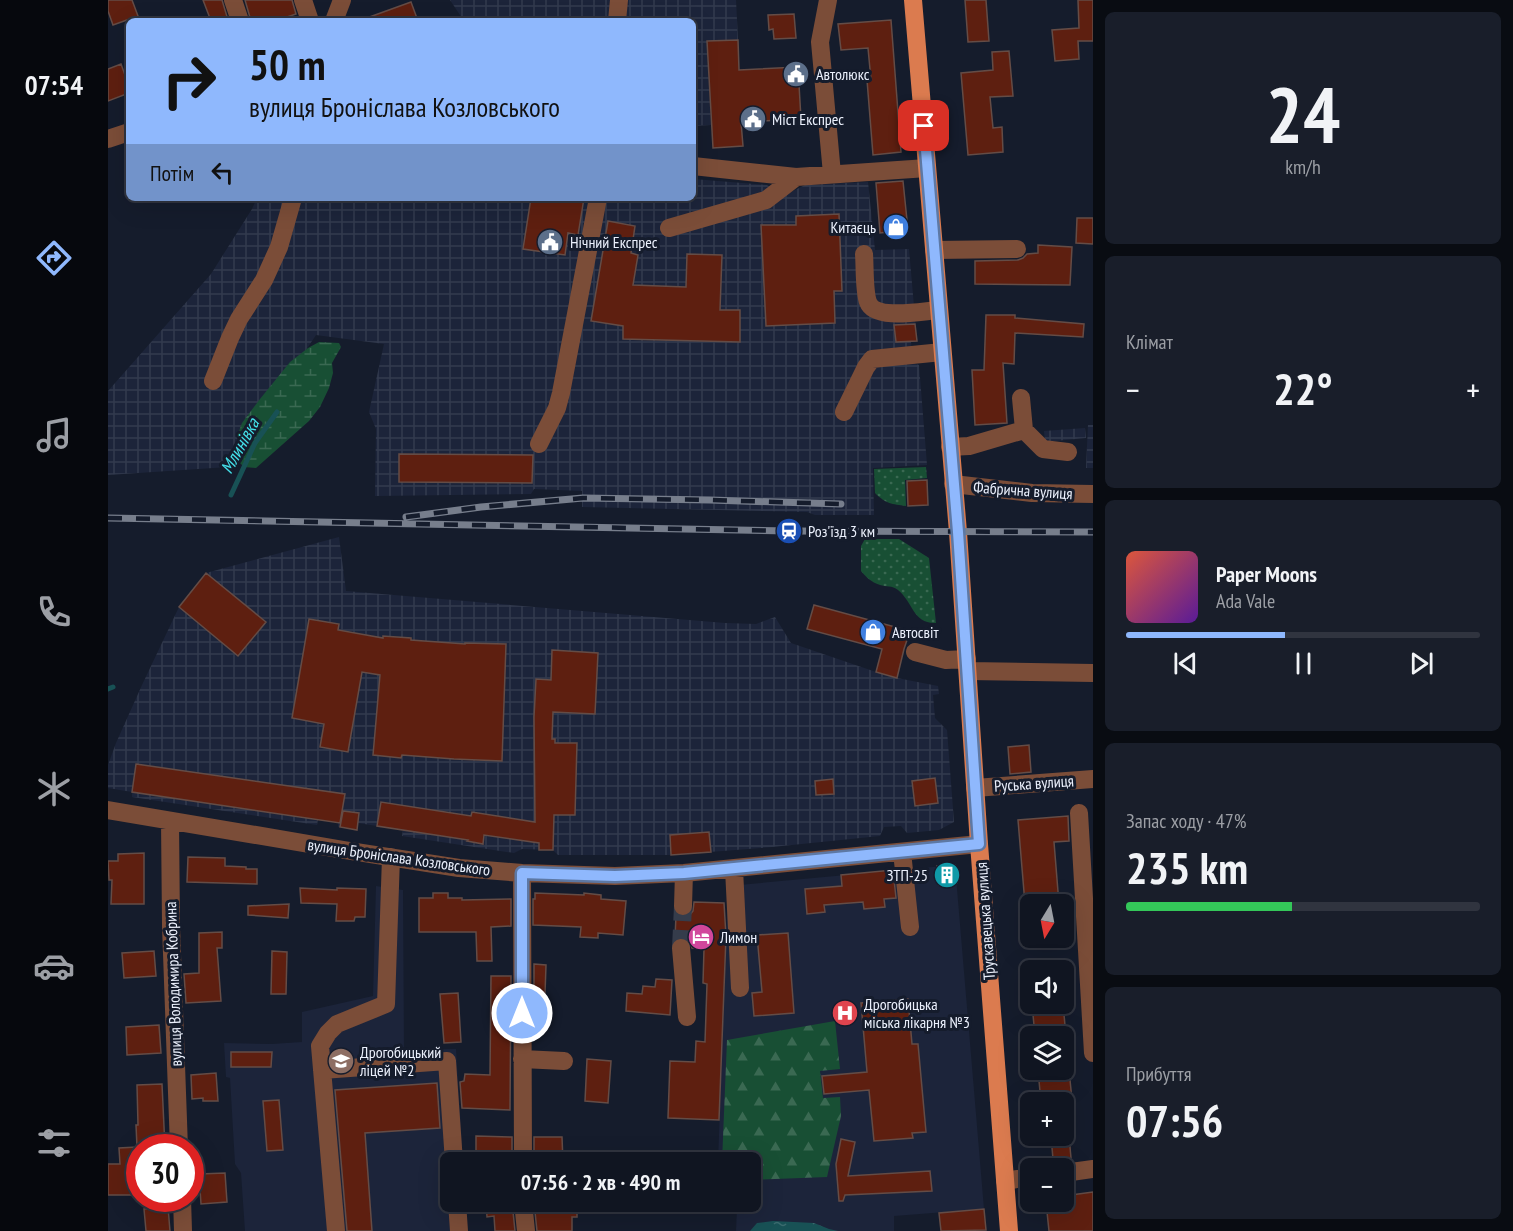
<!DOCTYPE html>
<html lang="uk">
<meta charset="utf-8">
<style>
:root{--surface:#101521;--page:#191e2a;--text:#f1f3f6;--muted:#9c9fa5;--line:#30343f;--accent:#8fb8fd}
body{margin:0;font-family:"PT Sans Narrow",sans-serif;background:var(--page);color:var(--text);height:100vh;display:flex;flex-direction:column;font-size:22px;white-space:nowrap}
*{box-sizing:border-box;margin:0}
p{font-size:20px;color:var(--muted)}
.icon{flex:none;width:33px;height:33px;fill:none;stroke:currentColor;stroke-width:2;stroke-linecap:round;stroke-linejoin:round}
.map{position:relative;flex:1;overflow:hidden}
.panel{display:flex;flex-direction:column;gap:12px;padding:12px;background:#090c12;width:420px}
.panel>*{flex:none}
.guide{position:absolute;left:18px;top:18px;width:570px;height:183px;border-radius:9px;box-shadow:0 6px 24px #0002,0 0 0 2px var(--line);background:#8fb8fd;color:#111;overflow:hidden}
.needle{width:39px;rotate:190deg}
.controls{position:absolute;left:912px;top:894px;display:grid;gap:12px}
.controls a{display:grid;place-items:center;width:54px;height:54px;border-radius:9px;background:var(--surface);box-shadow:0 6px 24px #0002,0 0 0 2px var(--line);font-size:30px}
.speed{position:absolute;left:18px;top:1134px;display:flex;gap:12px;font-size:30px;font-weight:700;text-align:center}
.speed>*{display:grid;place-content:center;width:78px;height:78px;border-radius:50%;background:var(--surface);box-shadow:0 6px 24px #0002,0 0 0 2px var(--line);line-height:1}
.speed .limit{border:9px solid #d22;background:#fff;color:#111}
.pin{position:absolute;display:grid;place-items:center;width:51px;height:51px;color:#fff;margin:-26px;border-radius:12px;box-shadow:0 3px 9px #0006}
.me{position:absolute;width:66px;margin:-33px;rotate:0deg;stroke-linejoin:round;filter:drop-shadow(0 0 4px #0008)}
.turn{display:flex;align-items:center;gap:21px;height:126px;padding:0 24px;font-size:27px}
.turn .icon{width:78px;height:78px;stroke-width:2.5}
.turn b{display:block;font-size:42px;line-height:51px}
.then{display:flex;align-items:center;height:57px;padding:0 24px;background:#0003;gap:12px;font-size:22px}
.big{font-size:45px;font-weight:600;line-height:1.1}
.panel .card{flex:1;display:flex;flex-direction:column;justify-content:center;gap:9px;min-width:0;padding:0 21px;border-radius:9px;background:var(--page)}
.panel .dial{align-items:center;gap:0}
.dial b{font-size:78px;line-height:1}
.song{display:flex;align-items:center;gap:18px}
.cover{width:72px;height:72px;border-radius:9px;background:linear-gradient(135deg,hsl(10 70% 55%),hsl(270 70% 35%))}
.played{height:6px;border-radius:3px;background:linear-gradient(90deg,var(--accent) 45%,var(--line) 45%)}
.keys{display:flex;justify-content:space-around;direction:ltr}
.heat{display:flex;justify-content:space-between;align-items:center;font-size:33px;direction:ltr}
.charge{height:9px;border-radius:4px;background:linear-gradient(90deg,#34c759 47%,var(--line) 0)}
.trip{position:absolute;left:332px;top:1152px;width:321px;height:60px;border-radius:9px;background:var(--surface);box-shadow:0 6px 24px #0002,0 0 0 2px var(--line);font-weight:600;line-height:60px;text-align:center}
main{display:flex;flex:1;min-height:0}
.tabs{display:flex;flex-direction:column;width:108px;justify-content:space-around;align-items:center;background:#06080d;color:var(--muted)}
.tabs .icon{width:42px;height:42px}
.tabs .current{color:var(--accent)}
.tabs b{font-size:27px;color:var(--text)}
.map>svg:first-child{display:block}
.built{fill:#1c243a}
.industrial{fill:url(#industrial-grid)}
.grass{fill:url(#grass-dots)}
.forest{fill:url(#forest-firs)}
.wetland{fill:url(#wetland-marsh)}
.water{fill:url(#water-ripples)}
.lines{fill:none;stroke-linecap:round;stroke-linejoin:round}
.stream{stroke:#185155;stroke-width:5}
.building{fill:#5e1f10;stroke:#644c46;stroke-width:1.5}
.minor-tunnel{stroke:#353c4b;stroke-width:18;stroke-dasharray:18 9;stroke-linecap:butt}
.minor{stroke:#7b4d38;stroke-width:18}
.major{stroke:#db7b4f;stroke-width:18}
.rail-casing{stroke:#777e8c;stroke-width:7}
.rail{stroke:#151c2c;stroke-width:4.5;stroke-dasharray:14;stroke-linecap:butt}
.route-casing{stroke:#5d78a4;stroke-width:15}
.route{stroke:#8fb8fd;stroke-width:10}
.labels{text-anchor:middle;stroke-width:6;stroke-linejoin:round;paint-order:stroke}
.poi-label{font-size:16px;fill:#ecf1fd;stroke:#151c2c;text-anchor:start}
.street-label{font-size:16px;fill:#ecf1fd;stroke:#151c2c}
.water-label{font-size:18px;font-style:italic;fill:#44e0ea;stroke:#151c2c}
</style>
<main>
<nav class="tabs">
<b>07:54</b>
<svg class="icon current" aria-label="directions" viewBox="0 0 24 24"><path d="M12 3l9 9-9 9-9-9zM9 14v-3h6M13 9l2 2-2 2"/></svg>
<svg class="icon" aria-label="music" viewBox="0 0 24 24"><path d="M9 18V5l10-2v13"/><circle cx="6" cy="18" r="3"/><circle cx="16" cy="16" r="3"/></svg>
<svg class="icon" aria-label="phone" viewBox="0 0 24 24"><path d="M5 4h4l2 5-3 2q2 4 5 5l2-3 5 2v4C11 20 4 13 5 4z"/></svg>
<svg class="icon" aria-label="climate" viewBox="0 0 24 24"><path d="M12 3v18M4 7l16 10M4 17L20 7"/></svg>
<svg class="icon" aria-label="car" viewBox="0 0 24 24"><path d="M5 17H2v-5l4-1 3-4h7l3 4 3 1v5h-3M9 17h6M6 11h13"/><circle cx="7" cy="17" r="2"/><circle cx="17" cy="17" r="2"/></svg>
<svg class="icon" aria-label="filters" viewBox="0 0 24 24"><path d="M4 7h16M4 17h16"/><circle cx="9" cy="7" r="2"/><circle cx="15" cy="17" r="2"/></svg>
</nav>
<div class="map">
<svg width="985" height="1231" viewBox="0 0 985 1231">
<defs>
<pattern id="industrial-grid" width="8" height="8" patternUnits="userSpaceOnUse" patternTransform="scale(1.5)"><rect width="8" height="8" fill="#1c243a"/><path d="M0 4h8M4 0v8" fill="none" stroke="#323a4e"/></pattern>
<pattern id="grass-dots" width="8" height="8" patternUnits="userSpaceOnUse" patternTransform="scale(1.5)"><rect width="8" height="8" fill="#184f34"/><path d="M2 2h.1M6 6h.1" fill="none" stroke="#3a6952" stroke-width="1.8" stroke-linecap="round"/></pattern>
<pattern id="forest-firs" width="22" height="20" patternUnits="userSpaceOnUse" patternTransform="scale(1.5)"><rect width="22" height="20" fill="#184f34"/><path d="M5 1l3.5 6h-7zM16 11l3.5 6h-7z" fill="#3a6952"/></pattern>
<pattern id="wetland-marsh" width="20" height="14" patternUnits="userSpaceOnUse" patternTransform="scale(1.5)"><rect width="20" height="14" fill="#184f34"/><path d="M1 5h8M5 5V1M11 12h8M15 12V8" fill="none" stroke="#3a6952"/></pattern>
<pattern id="water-ripples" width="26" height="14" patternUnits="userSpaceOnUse" patternTransform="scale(1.5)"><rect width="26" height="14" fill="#185155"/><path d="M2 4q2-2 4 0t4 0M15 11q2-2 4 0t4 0" fill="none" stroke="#3a6a6e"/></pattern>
</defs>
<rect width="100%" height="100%" fill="#151c2c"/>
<path class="built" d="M847 865 876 1209 786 1216V1231H628L629 1208 608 1207V1202H642V1162H610L620 886Z
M268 886 295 890 296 1050 348 1049 355 1162H342V1202L359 1231H137L133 1173 127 1164 122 1078 118 1077 116 1043 164 1044 194 1042V1012L265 996Z"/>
<path class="industrial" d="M342 0H628L630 40 599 41 603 125 585 126V21H356Z
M585 179 659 185 675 196 697 185 760 182 767 250 801 249 809 341 803 342 805 363 811 365 819 465 765 468 766 515H707L699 512 474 507V491L426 489 423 494 267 496 268 429 261 412 276 344 208 335 120 467 0 475V391L103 274 144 209 149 198H552L581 201V198H585Z
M980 425H985V468H978Z
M977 428 978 438 937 442 936 431Z
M231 537 238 591 617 623 648 624 667 617 683 643 768 672 789 678 830 686 831 694 825 695 827 718 839 730 846 822 831 830 799 833 793 826 776 827 772 836 664 847 563 855H450L445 850 414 849 406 853 294 836 295 830 250 823 249 830 230 827V822L210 819 209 825 24 797V792L0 788V765L8 743 34 685 71 607 98 573Z"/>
<path class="grass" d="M818 467 819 478 797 480 798 506C784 504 778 504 767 493L766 469Z
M757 539H791L821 558 828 623C805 624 805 602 790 590 784 585 778 587 772 585 763 582 758 577 753 571V546Z"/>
<path class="forest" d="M727 1021 732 1069 712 1071 715 1098 732 1097 733 1116 719 1177 642 1180V1162H614L619 1040Z"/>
<path class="wetland" d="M211 342 231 343 233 347 224 363 225 373 221 388 212 407 201 421 148 468 136 467 129 460 128 449 130 434 134 423 152 399 182 362 200 348Z"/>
<path class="water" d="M665 1221 706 1223 721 1229 730 1231H642L649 1223Z"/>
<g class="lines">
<path class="stream" d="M123 495 147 443 169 412
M0 689 5 687"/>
</g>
<path class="building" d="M0 0H24L30 16 5 25 0 11Z
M95 0H114L120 20 103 21Z
M137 0H184L188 14 167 21H143Z
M857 0H878L881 41 860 42Z
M970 0H985V41H970L971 59 947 61 944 30 971 28Z
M303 2 310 21H257L256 19Z
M686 14 688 38 666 39 665 29 661 30 660 15Z
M783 20 793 152 765 155 759 80H763L760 48 733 50 730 24Z
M630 40 631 70 690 67 693 119 633 122 635 146 605 148 599 41Z
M901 51 905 96 882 97 885 128 894 127 895 152 860 155 853 73 885 70 884 52Z
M13 64 21 86V93L0 101V69Z
M795 181 800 230 772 233 768 183Z
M423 198H476L470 235 460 233 457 255 415 249Z
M731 214 734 291H726L727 323 658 326 653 225H688V216Z
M969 218H985V244L968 243Z
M500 221 527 226 523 253 530 255 525 285 578 287 579 254 614 255 612 310H632V342L515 339V326L483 321Z
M930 245 964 247 962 285 867 284V261L910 260 915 258 919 254 930 253Z
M878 315H907V318L976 324 975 337 907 333 906 364 895 363 899 423 867 425 864 370H876Z
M807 324 809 341 788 342 786 325Z
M291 454 425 455 424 483 291 482Z
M819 480 820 505 800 506 799 481Z
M98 573 158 622 130 656 71 607Z
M706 605 802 631 796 649 789 678 768 672 774 649 699 629Z
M201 619 231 624 230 630 275 638V636L303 638V640L357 644V643L398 644 394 761 346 759 294 755 293 758 265 755 272 675 254 672 240 752 212 747 216 724 184 718Z
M444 650 490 653 487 714 445 712 444 739H447V743H469L467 815H446L445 850H431V843L376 835 375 844 359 841 360 840 269 826 273 802 363 816 364 812 427 822 426 717 428 679 443 680Z
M921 745 923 772 902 774 900 747Z
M28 764 237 794 232 823 24 792Z
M827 778 830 803 807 806 804 781Z
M725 779 726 794 708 795 707 781Z
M235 811 251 813 249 830 232 827Z
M960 816 961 841 946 842 951 904H917L910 820Z
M601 832 603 852 563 855 562 835Z
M36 853V904H3L4 880H1L0 861H10V854Z
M80 857 117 858V866L138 867V869H149V884L79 882Z
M847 865 849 883 831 885 829 866Z
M785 870 788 898 776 899 777 907 756 909 755 902 716 905 717 912 699 914 697 889 734 886 733 875Z
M192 888 229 890V888L258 889 257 917H247L246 921H228L229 904 193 903Z
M325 893H340V898H354V900L403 899V926L383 927 384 961H369L368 932H311V898H325Z
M427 893 476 895V893L493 895V899L518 901 515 935 490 933V938L472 937 473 927 425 925V899H427Z
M586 902 616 903 618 936 611 1120 560 1118 562 1061 587 1062 588 1041 597 1042 599 984 595 983 596 949 584 948 582 942 577 938 571 937 567 938 568 915 574 917 581 916 585 911Z
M181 904 180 918 140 915V906Z
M114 932V948H109L113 1001 78 1003 76 974 91 973V933Z
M680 933 686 1013 646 1016 644 993 654 992 649 935Z
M46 951 48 976 16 978 14 953Z
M164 951 179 952 178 994H163Z
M426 964 438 965 437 994 426 993Z
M383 976H403L402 1110 354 1108 352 1082 356 1081 357 1074 382 1075Z
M548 979 564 980 562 1015 518 1011 519 993 534 994 535 986 547 987Z
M350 993 353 1042 336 1043 332 994Z
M800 999 804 1044H810L818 1132 804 1133 805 1138 766 1141 761 1090 716 1094 714 1076 759 1072 753 1003Z
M924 1004H955L958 1036H927Z
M51 1025 53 1053 19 1055 18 1027Z
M123 1052H164L163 1067H123Z
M479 1059 503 1061 500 1103 477 1101Z
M930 1070H961L964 1100 958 1101V1102H933Z
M108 1073 110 1101H95V1098L84 1099 83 1075Z
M329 1083 332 1128 257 1133 264 1231H239L227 1090Z
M54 1084 57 1148H32V1195H0V1164H12L11 1148 29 1147 28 1125H30L29 1085Z
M171 1100 175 1150 159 1151 155 1101Z
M368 1136 404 1137V1158H368Z
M943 1136H961L963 1158 945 1159Z
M426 1137H454L455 1162H426Z
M733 1139 747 1142 740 1176 822 1171 824 1191 737 1195 735 1201H731L728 1164Z
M117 1173 119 1202 93 1204 91 1174Z
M985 1192V1231H941L938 1202H956V1196Z
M378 1202H404L407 1231H387L386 1216 379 1217Z
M426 1202H469V1217H464V1231H429Z
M60 1207 62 1231H38L36 1209Z
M876 1209 878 1230 833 1231 831 1213Z"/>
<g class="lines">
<path class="minor-tunnel" d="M573 948 575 906"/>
<path class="minor" d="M125 0 132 21
M195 0 202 21
M720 0 712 42 724 174
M226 21 234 0
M509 21 511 0
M0 139 21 132
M585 166 688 177 819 168
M561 228 658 200 688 177
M826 250 909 249
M756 254C757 267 756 291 760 302 767 321 814 311 831 310
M105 381 122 338 131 319 156 280 171 247 185 198
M736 412 758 367 764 359 834 352
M916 430 935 449 960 452
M431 444 449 408 453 393 490 198
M842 447 861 446 916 430 913 398
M845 484 924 493 985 494
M807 652 838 660 859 659
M860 671 985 673
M867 788 985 779
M0 810 236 850 351 868 414 873 507 876 576 873 871 844
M971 813 985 1053
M62 821 63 926 71 1148
M794 852 802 927
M626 869 632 988
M414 873 415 1162
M575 906 576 873
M573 948 579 1017
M414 1059 456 1061
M214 1070 339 1061 346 1162
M956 1173 985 1169
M897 1181 922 1177
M74 1198 75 1231
M349 1202 351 1231
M415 1202 418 1231
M228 1231 212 1046 220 1033 229 1024 278 1004 283 857"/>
<path class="major" d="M805 0 850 532 871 844 901 1231"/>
<defs>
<path id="rail" d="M298 517 373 507 475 498 602 500 733 504
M0 518 681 531 985 532"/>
</defs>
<use href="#rail" class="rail-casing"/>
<use href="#rail" class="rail"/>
</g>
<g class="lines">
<defs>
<path id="route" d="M414 1013V873L507 876 576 873 871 844 850 532 816 126"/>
</defs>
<use href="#route" class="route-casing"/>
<use href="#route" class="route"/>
</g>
<defs>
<symbol id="civic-disc" viewBox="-11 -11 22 22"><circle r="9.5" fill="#5c6f8a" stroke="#151c2c"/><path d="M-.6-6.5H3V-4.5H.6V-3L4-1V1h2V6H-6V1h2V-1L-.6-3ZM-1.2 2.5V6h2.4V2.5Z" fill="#fff"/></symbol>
<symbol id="shop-disc" viewBox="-11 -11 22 22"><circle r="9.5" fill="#3f7fe0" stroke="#151c2c"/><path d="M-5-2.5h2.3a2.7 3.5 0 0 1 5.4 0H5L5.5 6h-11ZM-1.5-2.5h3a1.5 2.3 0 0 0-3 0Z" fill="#fff"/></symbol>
<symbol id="station-disc" viewBox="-11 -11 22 22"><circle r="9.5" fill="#1a4fb4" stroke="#151c2c"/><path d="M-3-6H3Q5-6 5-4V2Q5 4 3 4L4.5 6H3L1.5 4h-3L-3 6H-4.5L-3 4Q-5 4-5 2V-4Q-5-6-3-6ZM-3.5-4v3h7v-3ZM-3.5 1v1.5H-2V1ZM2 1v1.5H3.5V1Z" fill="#fff"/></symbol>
<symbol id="building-disc" viewBox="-11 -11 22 22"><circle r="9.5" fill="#0f9aa8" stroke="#151c2c"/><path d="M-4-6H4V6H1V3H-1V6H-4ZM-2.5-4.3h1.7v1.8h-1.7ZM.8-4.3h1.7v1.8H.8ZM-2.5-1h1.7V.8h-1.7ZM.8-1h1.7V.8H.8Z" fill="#fff"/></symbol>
<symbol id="hotel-disc" viewBox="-11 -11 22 22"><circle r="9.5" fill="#d1479c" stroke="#151c2c"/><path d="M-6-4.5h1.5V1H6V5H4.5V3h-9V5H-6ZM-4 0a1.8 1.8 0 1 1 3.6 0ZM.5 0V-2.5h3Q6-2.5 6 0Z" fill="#fff"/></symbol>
<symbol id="hospital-disc" viewBox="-11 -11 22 22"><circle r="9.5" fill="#e0444e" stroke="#151c2c"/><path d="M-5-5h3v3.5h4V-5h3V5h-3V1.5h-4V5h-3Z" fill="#fff"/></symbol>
<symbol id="school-disc" viewBox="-11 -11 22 22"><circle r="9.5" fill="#8d6e63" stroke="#151c2c"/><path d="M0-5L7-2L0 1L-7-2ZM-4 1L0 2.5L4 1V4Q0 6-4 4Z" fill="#fff"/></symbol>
</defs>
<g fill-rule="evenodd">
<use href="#civic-disc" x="673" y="59" width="30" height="30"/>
<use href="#civic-disc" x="630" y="104" width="30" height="30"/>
<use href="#shop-disc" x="773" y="212" width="30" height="30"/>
<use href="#civic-disc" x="427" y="227" width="30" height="30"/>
<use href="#station-disc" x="666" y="516" width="30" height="30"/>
<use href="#shop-disc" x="750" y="617" width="30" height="30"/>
<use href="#building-disc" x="824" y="860" width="30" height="30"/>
<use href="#hotel-disc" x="578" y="922" width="30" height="30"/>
<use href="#hospital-disc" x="722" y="998" width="30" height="30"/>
<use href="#school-disc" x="218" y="1046" width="30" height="30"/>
</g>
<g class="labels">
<g class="poi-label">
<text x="708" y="80">Автолюкс</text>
<text x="664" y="125">Міст Експрес</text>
<text x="768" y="233" text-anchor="end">Китаєць</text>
<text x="462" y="248">Нічний Експрес</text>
<text x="700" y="537">Роз'їзд 3 км</text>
<text x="784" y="638">Автосвіт</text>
<text x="820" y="881" text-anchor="end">ЗТП-25</text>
<text x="612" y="943">Лимон</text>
<text x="756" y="1010">Дрогобицька<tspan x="756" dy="18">міська лікарня №3</tspan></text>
<text x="252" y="1058">Дрогобицький<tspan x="252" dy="18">ліцей №2</tspan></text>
</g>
<g class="street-label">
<text transform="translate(915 490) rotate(4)" y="6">Фабрична вулиця</text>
<text transform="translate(926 783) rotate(-4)" y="6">Руська вулиця</text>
<text transform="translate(291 857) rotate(8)" y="6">вулиця Броніслава Козловського</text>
<text transform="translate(877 921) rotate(-94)" y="6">Трускавецька вулиця</text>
<text transform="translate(65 984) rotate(-92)" y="6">вулиця Володимира Кобрина</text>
</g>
<g class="water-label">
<text transform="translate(132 446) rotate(-61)" y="6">Млинівка</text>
</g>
</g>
</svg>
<div class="controls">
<a><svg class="needle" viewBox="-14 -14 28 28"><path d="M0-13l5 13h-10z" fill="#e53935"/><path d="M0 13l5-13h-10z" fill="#9c9fa5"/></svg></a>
<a><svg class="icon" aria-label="sound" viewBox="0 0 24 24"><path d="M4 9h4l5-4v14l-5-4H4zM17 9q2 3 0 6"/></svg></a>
<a><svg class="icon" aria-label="layers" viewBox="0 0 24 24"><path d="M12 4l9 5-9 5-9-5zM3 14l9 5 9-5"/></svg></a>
<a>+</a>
<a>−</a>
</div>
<div class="speed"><div class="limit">30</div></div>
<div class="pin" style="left:816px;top:126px;background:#d93025"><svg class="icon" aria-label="arrive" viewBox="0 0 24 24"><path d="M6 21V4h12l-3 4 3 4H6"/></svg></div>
<svg class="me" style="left:414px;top:1013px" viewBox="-20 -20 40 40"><circle r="17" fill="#8fb8fd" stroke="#fff" stroke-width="3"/><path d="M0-11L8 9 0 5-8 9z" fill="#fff"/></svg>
<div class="trip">07:56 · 2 хв · 490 m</div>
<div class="guide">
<div class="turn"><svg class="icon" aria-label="right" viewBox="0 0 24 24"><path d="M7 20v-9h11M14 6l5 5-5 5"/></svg><div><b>50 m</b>вулиця Броніслава Козловського</div></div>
<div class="then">Потім<svg class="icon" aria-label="left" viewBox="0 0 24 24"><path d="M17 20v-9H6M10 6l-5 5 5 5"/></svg></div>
</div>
</div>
<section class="panel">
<div class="card dial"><b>24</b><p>km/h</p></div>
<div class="card"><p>Клімат</p>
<div class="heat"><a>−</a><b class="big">22°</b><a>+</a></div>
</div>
<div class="card">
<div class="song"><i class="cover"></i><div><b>Paper Moons</b><p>Ada Vale</p></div></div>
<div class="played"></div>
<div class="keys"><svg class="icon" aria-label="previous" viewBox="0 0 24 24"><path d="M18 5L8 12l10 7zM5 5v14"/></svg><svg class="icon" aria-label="pause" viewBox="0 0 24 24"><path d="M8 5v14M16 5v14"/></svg><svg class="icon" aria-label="next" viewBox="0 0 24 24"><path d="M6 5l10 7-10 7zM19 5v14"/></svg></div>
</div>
<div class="card"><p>Запас ходу · 47%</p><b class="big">235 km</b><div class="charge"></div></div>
<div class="card"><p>Прибуття</p><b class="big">07:56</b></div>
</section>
</main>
